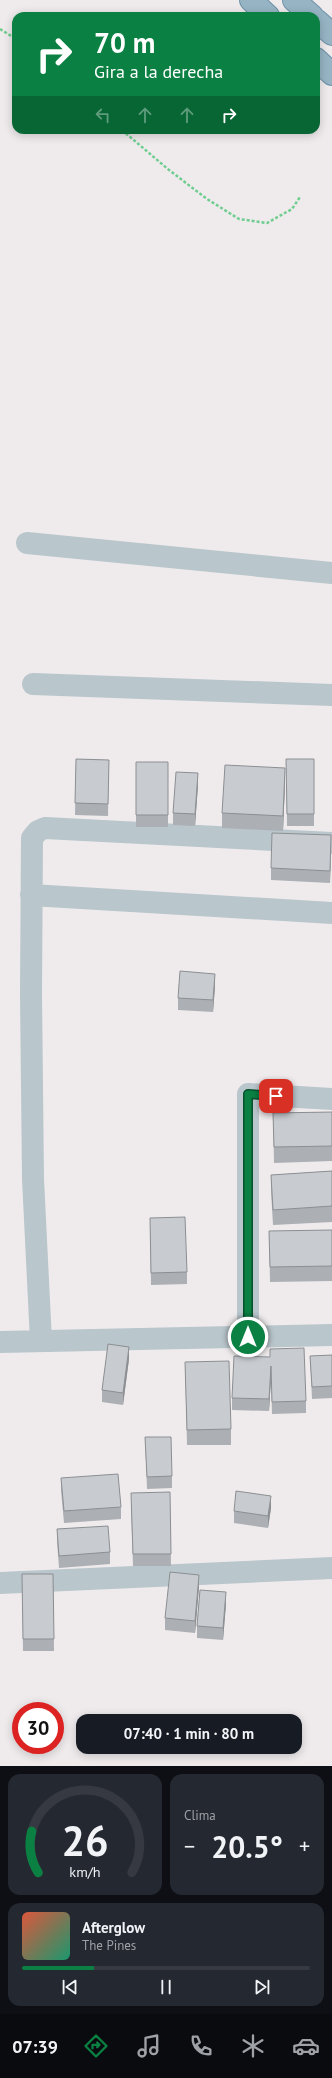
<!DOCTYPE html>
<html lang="es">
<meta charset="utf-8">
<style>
:root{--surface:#171b24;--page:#242831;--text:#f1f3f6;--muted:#9ea1a6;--line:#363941;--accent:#0b8043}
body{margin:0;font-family:"PT Sans",sans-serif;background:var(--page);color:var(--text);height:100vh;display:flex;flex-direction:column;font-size:15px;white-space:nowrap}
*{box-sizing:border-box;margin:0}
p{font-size:13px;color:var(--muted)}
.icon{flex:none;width:22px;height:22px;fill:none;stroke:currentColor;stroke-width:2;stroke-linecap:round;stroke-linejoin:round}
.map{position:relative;height:1766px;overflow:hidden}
.drawer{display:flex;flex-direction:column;gap:8px;padding:8px;background:#0d0f14;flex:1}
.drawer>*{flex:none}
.top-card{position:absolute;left:12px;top:12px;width:308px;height:122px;border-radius:12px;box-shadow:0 2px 10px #0003;background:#0b8043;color:#fff;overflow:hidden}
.speed{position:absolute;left:12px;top:1702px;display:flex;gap:8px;font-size:20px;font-weight:700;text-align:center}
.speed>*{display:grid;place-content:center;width:52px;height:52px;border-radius:50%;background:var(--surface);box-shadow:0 2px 10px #0003;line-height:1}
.speed .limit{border:6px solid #d22;background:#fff;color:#111}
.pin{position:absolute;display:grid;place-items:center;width:34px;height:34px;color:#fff;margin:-17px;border-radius:8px;box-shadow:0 2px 6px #0006}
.me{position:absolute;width:44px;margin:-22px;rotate:0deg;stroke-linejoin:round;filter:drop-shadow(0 0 3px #0008)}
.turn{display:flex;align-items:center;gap:14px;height:84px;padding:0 16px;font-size:18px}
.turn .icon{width:52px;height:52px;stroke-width:2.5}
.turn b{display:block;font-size:28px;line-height:34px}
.lanes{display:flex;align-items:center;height:38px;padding:0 16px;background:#0003;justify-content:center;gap:20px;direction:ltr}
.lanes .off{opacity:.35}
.big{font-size:30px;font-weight:700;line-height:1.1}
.drawer .card{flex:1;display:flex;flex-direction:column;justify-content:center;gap:6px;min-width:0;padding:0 14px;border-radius:12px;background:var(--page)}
.drawer .dial{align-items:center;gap:0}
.dial svg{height:104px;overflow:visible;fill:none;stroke:var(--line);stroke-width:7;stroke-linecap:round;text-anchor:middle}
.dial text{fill:var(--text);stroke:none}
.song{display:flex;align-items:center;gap:12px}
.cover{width:48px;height:48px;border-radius:6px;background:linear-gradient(135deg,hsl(10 70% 55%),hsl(160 70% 35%))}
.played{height:4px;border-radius:2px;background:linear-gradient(90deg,var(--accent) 25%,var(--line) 25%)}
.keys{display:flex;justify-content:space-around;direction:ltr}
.heat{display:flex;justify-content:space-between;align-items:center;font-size:22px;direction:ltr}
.drawer .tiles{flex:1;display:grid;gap:8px;grid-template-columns:1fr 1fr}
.card:last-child{grid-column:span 2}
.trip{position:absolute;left:76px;top:1714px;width:226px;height:40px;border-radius:12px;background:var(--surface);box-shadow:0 2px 10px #0003;font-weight:700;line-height:40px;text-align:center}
.tab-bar{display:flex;height:64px;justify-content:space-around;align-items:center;background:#090b0e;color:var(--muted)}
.tab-bar .icon{width:28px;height:28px}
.tab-bar .current{color:var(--accent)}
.tab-bar b{font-size:18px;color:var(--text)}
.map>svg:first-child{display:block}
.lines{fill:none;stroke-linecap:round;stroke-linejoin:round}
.trunk-casing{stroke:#6d92a8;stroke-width:24}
.path{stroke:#6fcd90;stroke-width:2.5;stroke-dasharray:3 2;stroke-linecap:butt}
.minor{stroke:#b9c6cc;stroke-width:22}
.trunk{stroke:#96b4c4;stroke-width:22}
.wall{fill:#acafb4}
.shaded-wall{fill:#8c8f92}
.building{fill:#c8ccd1;stroke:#8c8f92}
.route-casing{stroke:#07532c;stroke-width:10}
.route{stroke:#0b8043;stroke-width:7}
</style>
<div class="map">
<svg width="332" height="1766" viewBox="0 0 332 1766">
<rect width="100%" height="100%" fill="#efebec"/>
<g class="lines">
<defs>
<path id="trunk" d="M251 0 268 16
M294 0 312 16
M316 20 332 34
M316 59 332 74"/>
</defs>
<use href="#trunk" class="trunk-casing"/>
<path class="path" d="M0 29 16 39
M122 130 169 170 207 199 239 219 267 223 292 209 300 197"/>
<path class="minor" d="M27 543 332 573
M33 684 332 695
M31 895 332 913
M248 1337V1094L332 1099
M41 1341 33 1179 31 994 32 838 38 831 45 828 332 843
M0 1342 332 1335
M0 1583 332 1568"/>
<use href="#trunk" class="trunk"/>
</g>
<path class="wall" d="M76 759 109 760 108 816 75 815Z
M286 759H314V826H287Z
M136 762H168V827H136Z
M285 783 283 831 222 828V813Z
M198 785 195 826 173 825V813Z
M331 847 330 883 271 880V868Z
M215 986 213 1012 178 1010V998Z
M332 1112V1161L274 1163 273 1113Z
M332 1171V1222L273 1225 271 1190V1175Z
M150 1230 187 1272V1284L151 1285Z
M332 1230V1281L270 1282 269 1231Z
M270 1349 306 1401V1413L272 1414 271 1378 269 1411 232 1410V1398L270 1357Z
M332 1355V1398L312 1399 310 1356Z
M129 1359 123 1405 102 1402V1390Z
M185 1362 231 1429V1445H187Z
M145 1437 172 1476V1488L147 1489Z
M61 1478 121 1507V1519L64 1523 61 1490Z
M170 1492 171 1566H133L131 1505Z
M271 1508 268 1528 234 1523V1511Z
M57 1529 110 1552V1564L59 1568 57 1541Z
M22 1574H53L54 1651H23Z
M199 1587 195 1633 165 1630V1618Z
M226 1604 223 1640 197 1638V1626Z"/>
<path class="shaded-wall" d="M285 768V783L283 831V816Z
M198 773V785L195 826V814Z
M331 835V847L330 883V871Z
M215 974V986L213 1012V1000Z
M129 1347V1359L123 1405V1393Z
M271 1366V1378L269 1411V1399Z
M271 1496V1508L268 1528V1516Z
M199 1575V1587L195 1633V1621Z
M226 1592V1604L223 1640V1628Z"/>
<path class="building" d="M76 759 109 760 108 804 75 803Z
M286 759H314V814H287Z
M136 762H168V815H136Z
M225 765 285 768 283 816 222 813Z
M176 772 198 773 195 814 173 813Z
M272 833 331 835 330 871 271 868Z
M180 971 215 974 213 1000 178 998Z
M332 1112V1146L274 1147 273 1113Z
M332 1171V1206L273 1210 271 1175Z
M185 1217 187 1272 151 1273 150 1218Z
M332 1230V1266L270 1267 269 1231Z
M108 1344 129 1347 123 1393 102 1390Z
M304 1348 306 1401 272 1402 271 1366 269 1399 232 1398 234 1356 270 1357V1349Z
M332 1355V1386L312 1387 310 1356Z
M229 1361 231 1429 187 1430 185 1362Z
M145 1437H171L172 1476 147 1477Z
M118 1474 121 1507 64 1511 61 1478Z
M236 1491 271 1496 268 1516 234 1511Z
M170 1492 171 1554H133L131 1493Z
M108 1526 110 1552 59 1556 57 1529Z
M170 1572 199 1575 195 1621 165 1618Z
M22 1574H53L54 1639H23Z
M200 1590 226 1592 223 1628 197 1626Z"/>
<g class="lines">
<defs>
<path id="route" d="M248 1337V1094L276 1096"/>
</defs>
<use href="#route" class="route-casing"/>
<use href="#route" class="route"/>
</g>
</svg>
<div class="speed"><div class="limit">30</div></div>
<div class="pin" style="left:276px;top:1096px;background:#d93025"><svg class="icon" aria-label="arrive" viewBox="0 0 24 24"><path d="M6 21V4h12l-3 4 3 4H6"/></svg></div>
<svg class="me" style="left:248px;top:1337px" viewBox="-20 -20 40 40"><circle r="17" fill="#0b8043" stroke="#fff" stroke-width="3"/><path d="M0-11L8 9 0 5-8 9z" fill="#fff"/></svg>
<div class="trip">07:40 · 1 min · 80 m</div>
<div class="top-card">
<div class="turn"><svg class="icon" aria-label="right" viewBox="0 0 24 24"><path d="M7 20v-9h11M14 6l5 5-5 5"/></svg><div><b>70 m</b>Gira a la derecha</div></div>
<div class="lanes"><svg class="icon off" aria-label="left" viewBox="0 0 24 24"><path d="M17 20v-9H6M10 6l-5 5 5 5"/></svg><svg class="icon off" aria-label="ahead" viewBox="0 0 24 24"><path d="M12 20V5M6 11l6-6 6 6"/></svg><svg class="icon off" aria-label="ahead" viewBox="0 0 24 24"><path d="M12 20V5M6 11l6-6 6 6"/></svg><svg class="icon" aria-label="right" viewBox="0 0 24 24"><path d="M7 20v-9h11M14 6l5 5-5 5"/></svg></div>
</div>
</div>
<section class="drawer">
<div class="tiles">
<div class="card dial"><svg viewBox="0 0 100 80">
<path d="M14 69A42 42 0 1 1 86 69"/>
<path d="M14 69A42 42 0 0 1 9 37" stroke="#0b8043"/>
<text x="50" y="56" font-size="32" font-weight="700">26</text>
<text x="50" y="72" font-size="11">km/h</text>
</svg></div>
<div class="card"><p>Clima</p>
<div class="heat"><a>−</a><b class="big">20.5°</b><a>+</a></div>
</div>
<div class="card">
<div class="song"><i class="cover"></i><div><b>Afterglow</b><p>The Pines</p></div></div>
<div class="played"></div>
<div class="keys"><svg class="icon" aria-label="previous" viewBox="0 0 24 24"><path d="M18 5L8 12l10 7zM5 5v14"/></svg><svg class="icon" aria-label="pause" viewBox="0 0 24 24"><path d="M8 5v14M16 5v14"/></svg><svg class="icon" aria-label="next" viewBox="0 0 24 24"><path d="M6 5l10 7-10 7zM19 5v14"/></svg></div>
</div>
</div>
</section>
<nav class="tab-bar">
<b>07:39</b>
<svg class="icon current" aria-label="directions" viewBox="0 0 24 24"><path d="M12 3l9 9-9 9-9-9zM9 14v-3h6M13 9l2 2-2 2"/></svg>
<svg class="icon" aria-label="music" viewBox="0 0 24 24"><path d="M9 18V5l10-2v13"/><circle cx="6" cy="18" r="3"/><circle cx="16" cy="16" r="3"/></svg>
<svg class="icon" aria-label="phone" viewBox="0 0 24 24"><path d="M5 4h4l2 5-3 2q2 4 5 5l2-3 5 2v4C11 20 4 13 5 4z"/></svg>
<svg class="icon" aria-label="climate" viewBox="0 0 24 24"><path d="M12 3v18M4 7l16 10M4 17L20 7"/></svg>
<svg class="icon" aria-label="car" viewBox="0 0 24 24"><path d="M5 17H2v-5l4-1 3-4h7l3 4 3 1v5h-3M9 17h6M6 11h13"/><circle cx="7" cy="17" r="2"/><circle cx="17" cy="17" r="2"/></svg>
</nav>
